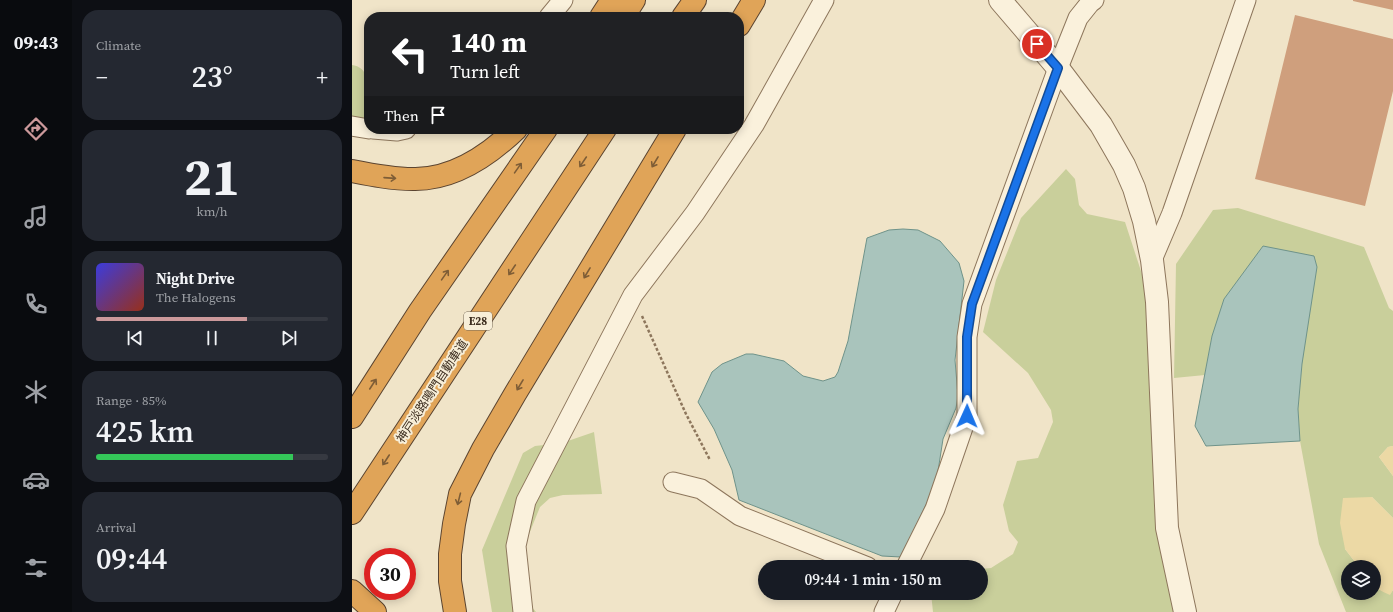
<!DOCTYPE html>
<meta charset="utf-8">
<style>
:root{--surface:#171b24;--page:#242831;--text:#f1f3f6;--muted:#9ea1a6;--line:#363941;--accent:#cc999b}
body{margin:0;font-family:"Source Serif 4","Noto Sans JP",serif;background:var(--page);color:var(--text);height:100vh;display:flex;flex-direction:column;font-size:15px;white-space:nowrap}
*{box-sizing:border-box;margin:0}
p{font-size:13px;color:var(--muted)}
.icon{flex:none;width:22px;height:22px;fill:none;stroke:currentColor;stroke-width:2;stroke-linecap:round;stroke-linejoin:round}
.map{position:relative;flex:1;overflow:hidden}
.drawer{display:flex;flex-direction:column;gap:10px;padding:10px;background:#0d0f14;width:280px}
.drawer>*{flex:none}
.banner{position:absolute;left:12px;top:12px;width:380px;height:122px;border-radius:16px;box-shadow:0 2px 10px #0003;background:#202124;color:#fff;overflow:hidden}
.buttons{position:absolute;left:989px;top:560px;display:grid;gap:8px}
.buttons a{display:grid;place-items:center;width:40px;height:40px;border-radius:50%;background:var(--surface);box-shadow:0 2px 10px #0003;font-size:20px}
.speed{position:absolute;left:12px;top:548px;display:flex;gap:8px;font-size:20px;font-weight:700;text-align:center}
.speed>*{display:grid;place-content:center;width:52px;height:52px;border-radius:50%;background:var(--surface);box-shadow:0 2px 10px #0003;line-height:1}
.speed .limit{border:6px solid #d22;background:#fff;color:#111}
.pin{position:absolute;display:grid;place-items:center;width:34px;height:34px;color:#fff;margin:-17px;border:2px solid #fff;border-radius:50%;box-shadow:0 1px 4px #0007}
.me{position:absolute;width:44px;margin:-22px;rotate:1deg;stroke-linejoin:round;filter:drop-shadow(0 0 3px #0008)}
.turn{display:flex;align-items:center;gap:14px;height:84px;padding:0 20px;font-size:18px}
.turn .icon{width:52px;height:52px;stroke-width:2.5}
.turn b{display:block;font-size:28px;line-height:34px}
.then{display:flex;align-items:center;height:38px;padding:0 20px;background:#0003;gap:8px;font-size:15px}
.big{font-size:30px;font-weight:600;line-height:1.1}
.drawer .widget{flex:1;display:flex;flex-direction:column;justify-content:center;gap:6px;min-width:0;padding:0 14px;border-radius:16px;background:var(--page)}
.drawer .dial{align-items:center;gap:0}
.dial b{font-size:52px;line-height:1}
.song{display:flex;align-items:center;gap:12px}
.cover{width:48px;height:48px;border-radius:6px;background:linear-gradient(135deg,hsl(240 70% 55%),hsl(10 70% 35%))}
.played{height:4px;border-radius:2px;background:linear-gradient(90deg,var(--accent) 65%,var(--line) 65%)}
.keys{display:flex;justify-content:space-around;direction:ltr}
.heat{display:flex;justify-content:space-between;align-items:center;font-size:22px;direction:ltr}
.charge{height:6px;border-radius:3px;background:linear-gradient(90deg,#34c759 85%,var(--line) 0)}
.trip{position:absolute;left:406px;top:560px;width:230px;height:40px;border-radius:20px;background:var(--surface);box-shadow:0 2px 10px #0003;font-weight:600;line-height:40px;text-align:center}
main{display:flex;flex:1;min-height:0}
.dock{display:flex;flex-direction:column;width:72px;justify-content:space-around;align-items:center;background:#090b0e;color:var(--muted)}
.dock .icon{width:28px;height:28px}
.dock .active{color:var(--accent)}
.dock b{font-size:18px;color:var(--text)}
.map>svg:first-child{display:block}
.green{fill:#c9cf9b}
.sand{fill:#ecd9a5}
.water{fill:#a9c4bc;stroke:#6f938a}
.building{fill:#cf9f7d}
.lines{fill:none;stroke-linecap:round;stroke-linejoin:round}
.minor-casing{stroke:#8d765c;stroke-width:21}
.tertiary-casing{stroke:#8d765c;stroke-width:24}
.motorway-casing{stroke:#5b4430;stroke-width:24}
.path{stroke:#8d765c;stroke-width:2.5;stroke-dasharray:3 2;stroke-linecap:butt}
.minor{stroke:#faf1dc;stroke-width:19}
.tertiary{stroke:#faf1dc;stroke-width:22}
.motorway{stroke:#e0a458;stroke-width:22}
.oneway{stroke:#7e5d36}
.route-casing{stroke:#114b97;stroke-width:10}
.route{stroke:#1a73e8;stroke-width:7}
.labels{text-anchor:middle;stroke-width:4;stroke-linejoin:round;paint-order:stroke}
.shield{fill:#f7eed8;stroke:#756857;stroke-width:1}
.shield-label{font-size:11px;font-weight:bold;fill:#3d2e20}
.street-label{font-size:12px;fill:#3d2e20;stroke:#f7eed8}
</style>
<main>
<nav class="dock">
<b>09:43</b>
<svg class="icon active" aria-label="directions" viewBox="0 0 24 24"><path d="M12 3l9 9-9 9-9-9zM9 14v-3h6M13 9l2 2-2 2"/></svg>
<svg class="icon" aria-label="music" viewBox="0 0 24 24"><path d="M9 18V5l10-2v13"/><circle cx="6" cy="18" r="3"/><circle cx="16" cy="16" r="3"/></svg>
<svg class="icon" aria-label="phone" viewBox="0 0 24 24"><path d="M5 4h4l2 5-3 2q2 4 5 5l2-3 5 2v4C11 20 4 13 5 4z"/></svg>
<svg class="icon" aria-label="climate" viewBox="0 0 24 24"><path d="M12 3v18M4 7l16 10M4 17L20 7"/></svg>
<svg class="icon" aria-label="car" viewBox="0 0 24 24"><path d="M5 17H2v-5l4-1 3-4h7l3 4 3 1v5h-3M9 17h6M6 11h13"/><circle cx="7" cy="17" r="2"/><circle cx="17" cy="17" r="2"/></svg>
<svg class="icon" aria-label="filters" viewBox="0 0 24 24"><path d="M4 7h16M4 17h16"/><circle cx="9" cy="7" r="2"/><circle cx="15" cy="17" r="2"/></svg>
</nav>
<section class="drawer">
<div class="widget"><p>Climate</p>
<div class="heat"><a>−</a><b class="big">23°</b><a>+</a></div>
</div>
<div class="widget dial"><b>21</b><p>km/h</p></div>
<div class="widget">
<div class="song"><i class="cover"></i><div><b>Night Drive</b><p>The Halogens</p></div></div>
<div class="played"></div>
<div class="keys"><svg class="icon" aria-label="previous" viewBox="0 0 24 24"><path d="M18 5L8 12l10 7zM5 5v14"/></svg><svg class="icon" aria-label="pause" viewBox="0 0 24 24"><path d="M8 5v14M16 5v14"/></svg><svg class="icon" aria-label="next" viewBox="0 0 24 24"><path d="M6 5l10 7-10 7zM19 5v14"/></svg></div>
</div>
<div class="widget"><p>Range · 85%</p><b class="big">425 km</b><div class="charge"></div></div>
<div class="widget"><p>Arrival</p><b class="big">09:44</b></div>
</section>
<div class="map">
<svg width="1041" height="612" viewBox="0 0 1041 612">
<rect width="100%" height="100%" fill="#f0e4c8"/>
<path class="green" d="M0 65C23 68 17 102 17 120L0 119Z
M714 169 723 179 727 205 735 214 773 222 800 305 802 505 823 612H581L579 593H629V569L639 568 661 554 666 542 657 531 651 505 665 461 686 458 701 422 699 410 676 373 631 332 644 280 669 218Z
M886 208 1012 247 1037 308 1041 311V446L1036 447 1027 457 1041 476V518L1020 497 993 549 1007 567H996V593H1022V585L1026 589 1038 594 1041 590V612H994L967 544 948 441 946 409 950 364 860 336 853 375 822 378 824 264 861 210Z
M242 432 250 494 211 495 198 498 188 507 160 576 166 590 184 612H140L130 550 171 453 183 446 210 443Z"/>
<path class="sand" d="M1041 446V476L1027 457 1036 447Z
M1020 497 1041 518V590L1038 595C1020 587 1022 586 1022 567H1007L993 549 988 523 991 498Z"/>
<path class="water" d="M551 229 566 230 588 241 607 263 612 281 603 360 606 396 604 408 591 439 584 484 549 557 530 556 387 500 380 470 362 429 346 402 360 372 370 364 394 354H401L432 361 451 376 471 381 483 377 486 372 496 341 515 238 537 230Z
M911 246 962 256 965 267 950 364 946 409 948 441 854 446 843 426 860 336 872 299Z"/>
<path class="building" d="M1001 0H1041V10L1001 1Z
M943 15 1041 39V91L1013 206 903 179Z"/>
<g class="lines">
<defs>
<path id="minor" d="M197 17 211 0
M0 126 17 129
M21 129 45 131 54 129
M800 260 820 213 894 0
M321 482 349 489 388 516 516 567
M554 567 583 509 615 416V337L620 304 706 68 726 18 738 3 742 0
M171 612 164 546 174 501 281 295 343 213 402 125 472 0
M532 612 541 593"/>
<path id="tertiary" d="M648 0 706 68 749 125 772 165 782 188 792 221 800 260 805 302 815 528 833 612"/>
<path id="motorway" d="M249 17 260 0
M271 17 282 0
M331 17 343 0
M387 25 402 0
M0 171C20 175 40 179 61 179 101 180 137 155 164 129
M0 417 68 311 194 129
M0 513 253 129
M0 591 23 612
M103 612 98 581V554L102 524 108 494 131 449 163 394 323 129"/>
</defs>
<use href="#minor" class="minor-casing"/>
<use href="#tertiary" class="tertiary-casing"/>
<use href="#motorway" class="motorway-casing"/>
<path class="path" d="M290 316 334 414 358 460"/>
<use href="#minor" class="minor"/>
<use href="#tertiary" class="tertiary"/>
<use href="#motorway" class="motorway"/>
</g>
<defs><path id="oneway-shaft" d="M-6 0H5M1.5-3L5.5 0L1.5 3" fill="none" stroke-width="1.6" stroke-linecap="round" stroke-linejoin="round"/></defs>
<g class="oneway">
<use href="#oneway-shaft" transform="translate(231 162) rotate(124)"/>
<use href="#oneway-shaft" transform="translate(303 162) rotate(121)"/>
<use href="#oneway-shaft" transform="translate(166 168) rotate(-55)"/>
<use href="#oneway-shaft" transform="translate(38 178) rotate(4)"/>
<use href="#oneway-shaft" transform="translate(160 270) rotate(124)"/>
<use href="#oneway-shaft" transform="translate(235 273) rotate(121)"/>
<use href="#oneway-shaft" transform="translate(93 275) rotate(-55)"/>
<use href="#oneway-shaft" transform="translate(21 384) rotate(-57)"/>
<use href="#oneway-shaft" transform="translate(168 385) rotate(121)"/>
<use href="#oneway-shaft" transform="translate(34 460) rotate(123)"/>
<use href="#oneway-shaft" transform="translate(107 499) rotate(104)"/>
</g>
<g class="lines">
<defs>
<path id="route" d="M615 416V337L620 304 706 68 685 44"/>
</defs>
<use href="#route" class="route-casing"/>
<use href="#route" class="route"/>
</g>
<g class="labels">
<rect class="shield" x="112" y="312" width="28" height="18" rx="3"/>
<g class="shield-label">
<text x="126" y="325">E28</text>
</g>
<g class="street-label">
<text transform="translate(80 391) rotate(-57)" y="4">神戸淡路鳴門自動車道</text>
</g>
</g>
</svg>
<div class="buttons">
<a><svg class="icon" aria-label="layers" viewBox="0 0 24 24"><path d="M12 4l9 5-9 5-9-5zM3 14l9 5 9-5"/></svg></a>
</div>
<div class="speed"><div class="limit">30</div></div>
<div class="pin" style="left:685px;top:44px;background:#d93025"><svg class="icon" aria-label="arrive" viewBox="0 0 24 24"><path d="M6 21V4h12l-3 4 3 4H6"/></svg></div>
<svg class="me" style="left:615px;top:416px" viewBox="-20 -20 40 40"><path d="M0-17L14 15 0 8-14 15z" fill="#1a73e8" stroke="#fff" stroke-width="4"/></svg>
<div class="trip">09:44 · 1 min · 150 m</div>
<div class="banner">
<div class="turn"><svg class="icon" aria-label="left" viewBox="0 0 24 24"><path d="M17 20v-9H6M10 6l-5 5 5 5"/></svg><div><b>140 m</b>Turn left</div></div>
<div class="then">Then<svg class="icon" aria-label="arrive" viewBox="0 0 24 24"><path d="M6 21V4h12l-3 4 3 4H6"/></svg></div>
</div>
</div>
</main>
